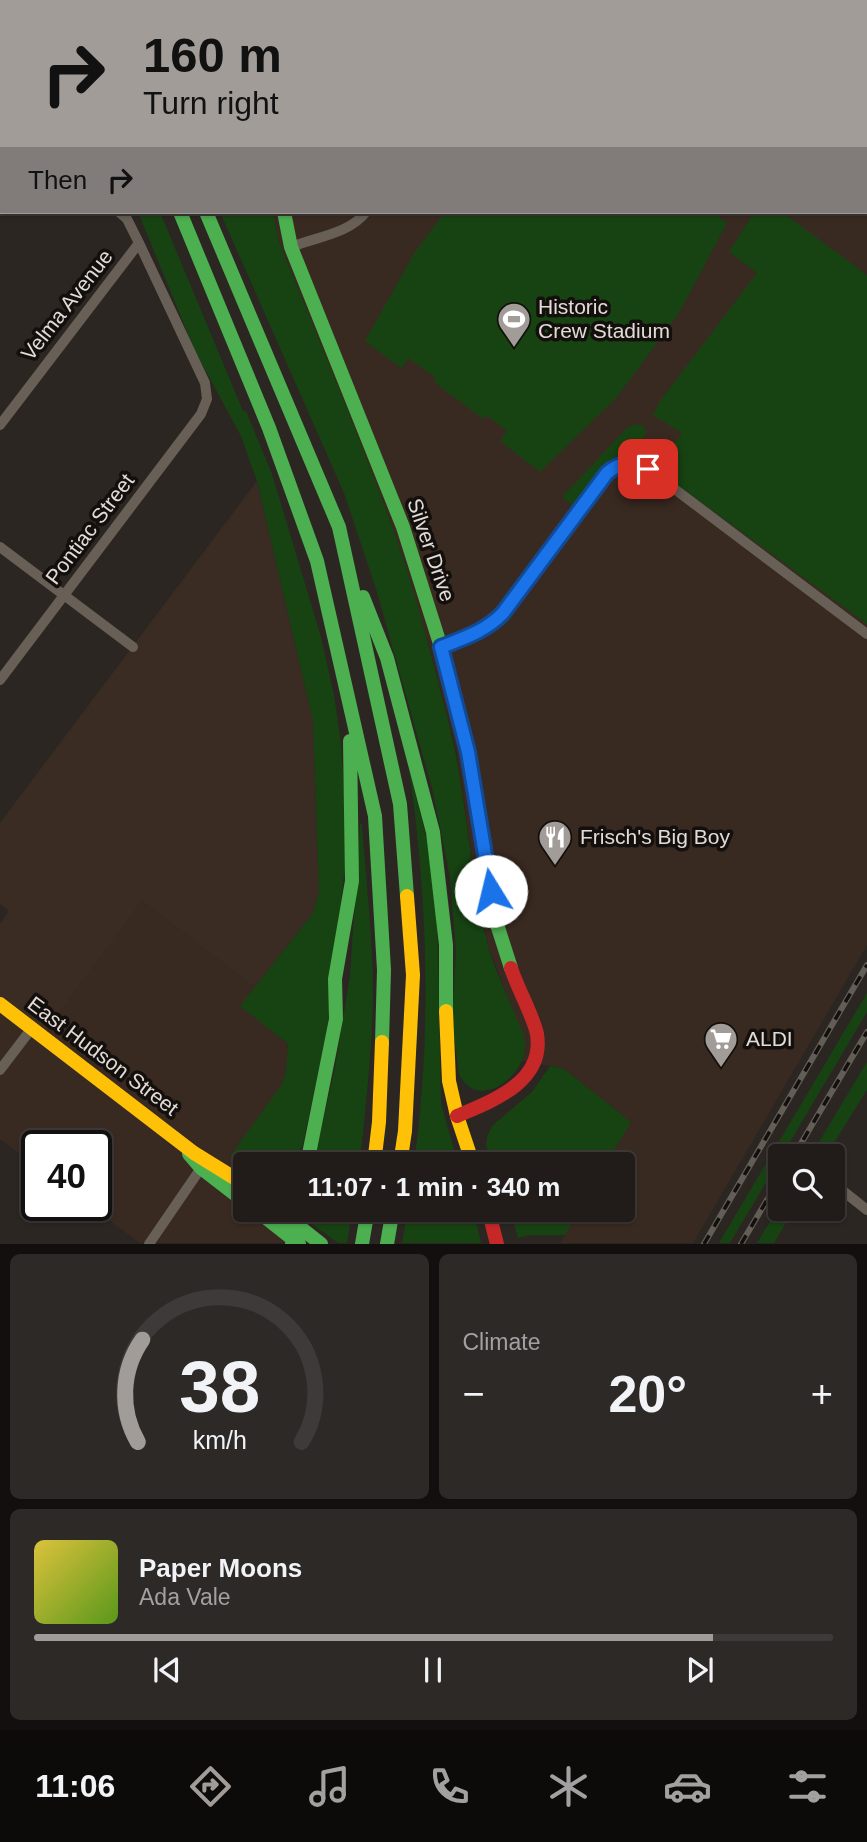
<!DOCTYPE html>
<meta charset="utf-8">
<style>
:root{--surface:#211c1a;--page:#2d2927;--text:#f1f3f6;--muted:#a2a1a2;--line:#3e3a39;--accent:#a29c98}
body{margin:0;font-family:Helvetica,sans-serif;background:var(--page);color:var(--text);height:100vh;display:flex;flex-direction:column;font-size:26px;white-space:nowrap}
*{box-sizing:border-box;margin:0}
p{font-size:23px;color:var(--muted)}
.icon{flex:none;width:38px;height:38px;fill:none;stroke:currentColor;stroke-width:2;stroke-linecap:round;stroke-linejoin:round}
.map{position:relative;height:1244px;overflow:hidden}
.drawer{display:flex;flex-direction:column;gap:10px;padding:10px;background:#120f0e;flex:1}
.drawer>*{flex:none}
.top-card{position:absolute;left:0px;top:0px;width:868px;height:214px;box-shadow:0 2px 5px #0004,0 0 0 2px var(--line);background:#a29c98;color:#111;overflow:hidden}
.fabs{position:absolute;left:768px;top:1144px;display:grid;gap:14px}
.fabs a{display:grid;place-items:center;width:77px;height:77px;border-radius:7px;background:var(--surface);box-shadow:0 2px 5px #0004,0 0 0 2px var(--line);font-size:35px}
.speed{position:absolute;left:21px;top:1130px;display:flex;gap:14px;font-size:35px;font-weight:700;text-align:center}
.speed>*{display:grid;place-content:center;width:91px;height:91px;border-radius:50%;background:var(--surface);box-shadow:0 2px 5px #0004,0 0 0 2px var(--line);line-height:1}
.speed .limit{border:4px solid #111;border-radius:10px;background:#fff;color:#111}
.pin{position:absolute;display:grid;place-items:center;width:60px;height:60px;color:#fff;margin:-30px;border-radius:14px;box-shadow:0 4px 10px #0006}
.me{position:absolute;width:77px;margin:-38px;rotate:351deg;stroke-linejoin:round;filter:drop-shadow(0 0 5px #0008)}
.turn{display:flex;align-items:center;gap:24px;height:147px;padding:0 28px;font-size:32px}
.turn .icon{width:91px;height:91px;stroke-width:2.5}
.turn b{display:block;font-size:49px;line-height:60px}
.then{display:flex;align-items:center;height:66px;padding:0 28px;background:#0003;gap:14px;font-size:26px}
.big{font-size:52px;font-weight:800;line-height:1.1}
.drawer .widget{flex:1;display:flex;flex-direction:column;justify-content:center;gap:10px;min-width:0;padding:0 24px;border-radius:10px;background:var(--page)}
.drawer .dial{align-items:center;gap:0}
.dial svg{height:182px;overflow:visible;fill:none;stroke:var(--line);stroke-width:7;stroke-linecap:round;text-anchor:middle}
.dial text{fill:var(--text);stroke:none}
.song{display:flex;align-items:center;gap:21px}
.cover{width:84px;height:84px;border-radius:10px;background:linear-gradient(135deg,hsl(50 70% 55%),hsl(90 70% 35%))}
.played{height:7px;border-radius:4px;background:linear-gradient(90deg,var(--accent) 85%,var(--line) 85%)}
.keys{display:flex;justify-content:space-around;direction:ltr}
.heat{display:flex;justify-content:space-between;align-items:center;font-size:38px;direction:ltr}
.drawer .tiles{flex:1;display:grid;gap:10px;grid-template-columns:1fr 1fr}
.widget:last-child{grid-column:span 2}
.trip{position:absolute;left:233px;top:1152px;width:402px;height:70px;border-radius:7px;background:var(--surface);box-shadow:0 2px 5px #0004,0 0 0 2px var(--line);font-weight:800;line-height:70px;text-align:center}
.tab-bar{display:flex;height:112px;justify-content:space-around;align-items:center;background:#0d0b0a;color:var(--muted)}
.tab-bar .icon{width:49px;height:49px}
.tab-bar .selected{color:var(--accent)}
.tab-bar b{font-size:32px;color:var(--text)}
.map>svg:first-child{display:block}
.commercial{fill:#392a21}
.built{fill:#3a2c23}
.green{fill:#174312}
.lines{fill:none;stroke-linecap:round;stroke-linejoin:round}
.street{stroke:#686057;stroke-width:10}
.fast{stroke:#4caf50;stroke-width:14}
.slow{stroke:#ffc107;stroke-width:14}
.jam{stroke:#c62828;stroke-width:14}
.rail-casing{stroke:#635d57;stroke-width:6}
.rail{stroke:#130f0c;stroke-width:3.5;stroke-dasharray:10;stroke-linecap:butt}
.route-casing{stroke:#114b97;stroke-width:18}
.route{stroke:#1a73e8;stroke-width:12}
.labels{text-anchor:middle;stroke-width:7;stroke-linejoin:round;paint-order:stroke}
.street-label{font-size:21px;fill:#e2dbd7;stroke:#130f0c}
.poi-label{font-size:21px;fill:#e2dbd7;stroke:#130f0c;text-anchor:start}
</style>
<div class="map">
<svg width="867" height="1244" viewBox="0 0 867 1244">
<rect width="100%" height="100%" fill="#2c2622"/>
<path class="commercial" d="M177 0H867V945L693 1243H560L580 1209H623V1164H606L631 1122 563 1068 522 1061 526 1048 488 945 477 891 457 752 429 645 390 520 279 242 273 212H866V2Z
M142 901 255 987 241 1006 288 1044 286 1072 281 1086 232 1160 245 1168V1209H291L296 1243H140L90 1206H96V1146H37V1166L0 1139V1006L41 1036Z"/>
<path class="built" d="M257 481 313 721 319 892 313 913 255 987 142 901 41 1037 0 1006V924L9 911 0 904V823Z"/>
<path class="green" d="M138 212H160L243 411H246L272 474 321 637 334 695 341 744 345 805V866L327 1029 303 1144 297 1155 288 1164H245V1168L230 1156 281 1086 286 1072 288 1044 240 1006 313 913 319 892 313 721 257 481 241 436 195 351Z
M220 212H273L279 242C316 334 355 425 389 518 413 582 430 650 447 716 467 791 468 870 488 945 495 971 507 995 517 1019 521 1029 527 1039 525 1049 522 1079 477 1111 459 1074L452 1022 456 952 450 877 432 788 377 592 344 493Z
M445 212H712L727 223 679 313 632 377 615 399 540 472 500 441 507 431 486 415 483 419 434 382 436 378 409 358 401 368 365 341 415 252Z
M754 212H782L867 275V624L652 466 648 456 660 440 666 439 675 443 682 433 653 415 660 401 757 273 729 252Z
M634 424 644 426 646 433 633 455 614 458 602 467 574 507 562 497 627 428Z
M409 769 436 876 441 1103 458 1164H414C432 1032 428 901 409 769Z
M360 824H362C366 881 373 938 373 995 372 1050 366 1105 360 1160L359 1164H313L335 1068 350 976Z
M867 993V1012L730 1243H719Z
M867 1062V1090L825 1157H810Z
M550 1066 563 1068 631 1122 606 1164H492L486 1145 487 1137 492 1126 532 1092Z
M780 1205V1209H794L774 1243H757Z
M302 1209H352L347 1243H338L303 1217Z
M408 1209H473L481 1243H402Z
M510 1209H580L565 1235H529L518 1238Z"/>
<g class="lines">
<path class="street" d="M758 0 760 2
M344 2 346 0
M525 2 526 0
M866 83 867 84
M0 118 2 119
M0 144 2 142
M291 247C316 237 349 234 366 212
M0 425 139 243
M0 547 133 647
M441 647 493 624 503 613 607 473C621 461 632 463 648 469L867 634
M0 680 201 414 207 399 205 383 139 243 127 219 119 212
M0 1070 32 1028
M833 1183 867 1210
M149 1244 201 1168"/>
<path class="fast" d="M180 212 269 428 317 561 375 816 384 970 382 1042
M206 212 339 527 400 804 407 896
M284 212 291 247 403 527 441 647 468 752 495 918 511 968
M363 597 387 658 433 832 446 945V1011
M189 1154 201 1168 245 1202
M307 1164 336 1019 335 979 352 881 350 741
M237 1179H245
M255 1209 299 1244
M277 1209 321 1244
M292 1244 299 1209
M362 1244 368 1209
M387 1244 393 1209"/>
<path class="slow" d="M105 0V2
M129 0 130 2
M0 1004 194 1153 244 1184
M446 1011 449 1081 457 1116 473 1164
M374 1164 379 1122 382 1042
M400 1164 405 1131 413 975 407 896"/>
<path class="jam" d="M457 1116C492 1101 545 1082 537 1034 534 1018 517 987 511 968
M488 1209 497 1244"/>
<defs>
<path id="rail" d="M793 1157 867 1032
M704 1244 867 965
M741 1244 780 1178"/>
</defs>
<use href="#rail" class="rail-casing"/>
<use href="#rail" class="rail"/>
</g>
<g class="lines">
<defs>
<path id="route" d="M491 891 468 752 441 647C464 638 486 631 503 613L607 473C621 461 632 463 648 469"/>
</defs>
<use href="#route" class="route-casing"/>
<use href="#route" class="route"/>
</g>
<defs>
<symbol id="stadium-pin" viewBox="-11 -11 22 30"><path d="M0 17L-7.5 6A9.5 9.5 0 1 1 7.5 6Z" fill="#a29c98" stroke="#130f0c"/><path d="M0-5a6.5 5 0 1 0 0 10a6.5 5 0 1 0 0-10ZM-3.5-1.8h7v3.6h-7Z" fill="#fff"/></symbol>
<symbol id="restaurant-pin" viewBox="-11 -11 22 30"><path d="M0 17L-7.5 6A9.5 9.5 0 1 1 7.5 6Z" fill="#a29c98" stroke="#130f0c"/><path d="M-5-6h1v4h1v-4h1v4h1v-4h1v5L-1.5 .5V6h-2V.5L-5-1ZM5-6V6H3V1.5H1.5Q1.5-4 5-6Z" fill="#fff"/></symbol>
<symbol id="supermarket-pin" viewBox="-11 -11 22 30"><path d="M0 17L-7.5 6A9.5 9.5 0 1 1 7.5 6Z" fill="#a29c98" stroke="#130f0c"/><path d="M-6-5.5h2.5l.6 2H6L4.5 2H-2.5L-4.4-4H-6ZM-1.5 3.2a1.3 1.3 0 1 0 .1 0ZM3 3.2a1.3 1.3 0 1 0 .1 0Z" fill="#fff"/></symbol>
</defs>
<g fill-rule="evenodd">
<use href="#stadium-pin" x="495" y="300" width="38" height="52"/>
<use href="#restaurant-pin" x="536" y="818" width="38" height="52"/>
<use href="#supermarket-pin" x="702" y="1020" width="38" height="52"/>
</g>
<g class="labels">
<g class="street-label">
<text transform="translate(67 305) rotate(-52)" y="7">Velma Avenue</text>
<text transform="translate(90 529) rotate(-53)" y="7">Pontiac Street</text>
<text transform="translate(431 550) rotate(71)" y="7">Silver Drive</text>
<text transform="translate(103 1056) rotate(37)" y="7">East Hudson Street</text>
</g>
<g class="poi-label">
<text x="538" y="314">Historic<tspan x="538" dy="24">Crew Stadium</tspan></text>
<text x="580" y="844">Frisch's Big Boy</text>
<text x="746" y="1046">ALDI</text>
</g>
</g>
</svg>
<div class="fabs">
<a><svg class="icon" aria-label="search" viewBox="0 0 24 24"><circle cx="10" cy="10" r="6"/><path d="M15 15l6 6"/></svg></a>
</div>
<div class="speed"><div class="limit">40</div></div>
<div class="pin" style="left:648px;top:469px;background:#d93025"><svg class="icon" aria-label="arrive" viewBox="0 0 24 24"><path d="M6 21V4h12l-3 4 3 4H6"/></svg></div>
<svg class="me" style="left:491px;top:891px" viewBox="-20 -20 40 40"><circle r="19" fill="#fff"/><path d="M0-13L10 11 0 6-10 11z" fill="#1a73e8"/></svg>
<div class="trip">11:07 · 1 min · 340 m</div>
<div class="top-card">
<div class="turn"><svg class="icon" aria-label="right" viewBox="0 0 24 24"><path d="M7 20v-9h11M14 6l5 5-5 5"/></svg><div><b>160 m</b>Turn right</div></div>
<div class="then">Then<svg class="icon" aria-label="right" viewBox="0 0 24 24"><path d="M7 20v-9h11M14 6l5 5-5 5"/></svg></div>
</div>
</div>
<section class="drawer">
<div class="tiles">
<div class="widget dial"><svg viewBox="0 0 100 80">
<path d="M14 69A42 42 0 1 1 86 69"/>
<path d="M14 69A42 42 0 0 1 16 24" stroke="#a29c98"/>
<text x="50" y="56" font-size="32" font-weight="700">38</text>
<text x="50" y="72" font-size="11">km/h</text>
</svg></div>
<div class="widget"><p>Climate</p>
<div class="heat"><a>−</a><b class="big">20°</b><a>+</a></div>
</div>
<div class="widget">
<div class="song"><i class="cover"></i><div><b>Paper Moons</b><p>Ada Vale</p></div></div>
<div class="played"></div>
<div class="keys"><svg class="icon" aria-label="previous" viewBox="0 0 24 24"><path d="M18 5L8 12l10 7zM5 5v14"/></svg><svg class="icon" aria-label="pause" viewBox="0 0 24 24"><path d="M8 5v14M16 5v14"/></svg><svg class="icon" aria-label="next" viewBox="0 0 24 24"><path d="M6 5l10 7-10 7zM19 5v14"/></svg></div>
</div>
</div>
</section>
<nav class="tab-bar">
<b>11:06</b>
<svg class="icon selected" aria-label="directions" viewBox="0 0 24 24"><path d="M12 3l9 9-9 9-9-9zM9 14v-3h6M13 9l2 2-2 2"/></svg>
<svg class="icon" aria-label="music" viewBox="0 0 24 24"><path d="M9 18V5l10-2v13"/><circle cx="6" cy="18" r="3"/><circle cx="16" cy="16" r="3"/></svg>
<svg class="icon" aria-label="phone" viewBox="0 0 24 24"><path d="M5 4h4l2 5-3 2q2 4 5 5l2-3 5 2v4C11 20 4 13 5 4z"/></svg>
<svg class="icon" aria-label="climate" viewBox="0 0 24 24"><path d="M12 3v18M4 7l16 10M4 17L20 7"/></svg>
<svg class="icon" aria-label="car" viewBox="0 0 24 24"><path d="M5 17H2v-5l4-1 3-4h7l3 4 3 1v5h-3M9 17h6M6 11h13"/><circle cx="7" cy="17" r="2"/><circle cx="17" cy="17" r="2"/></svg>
<svg class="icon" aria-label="filters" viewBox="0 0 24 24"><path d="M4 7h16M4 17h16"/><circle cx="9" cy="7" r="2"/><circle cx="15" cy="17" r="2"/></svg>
</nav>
